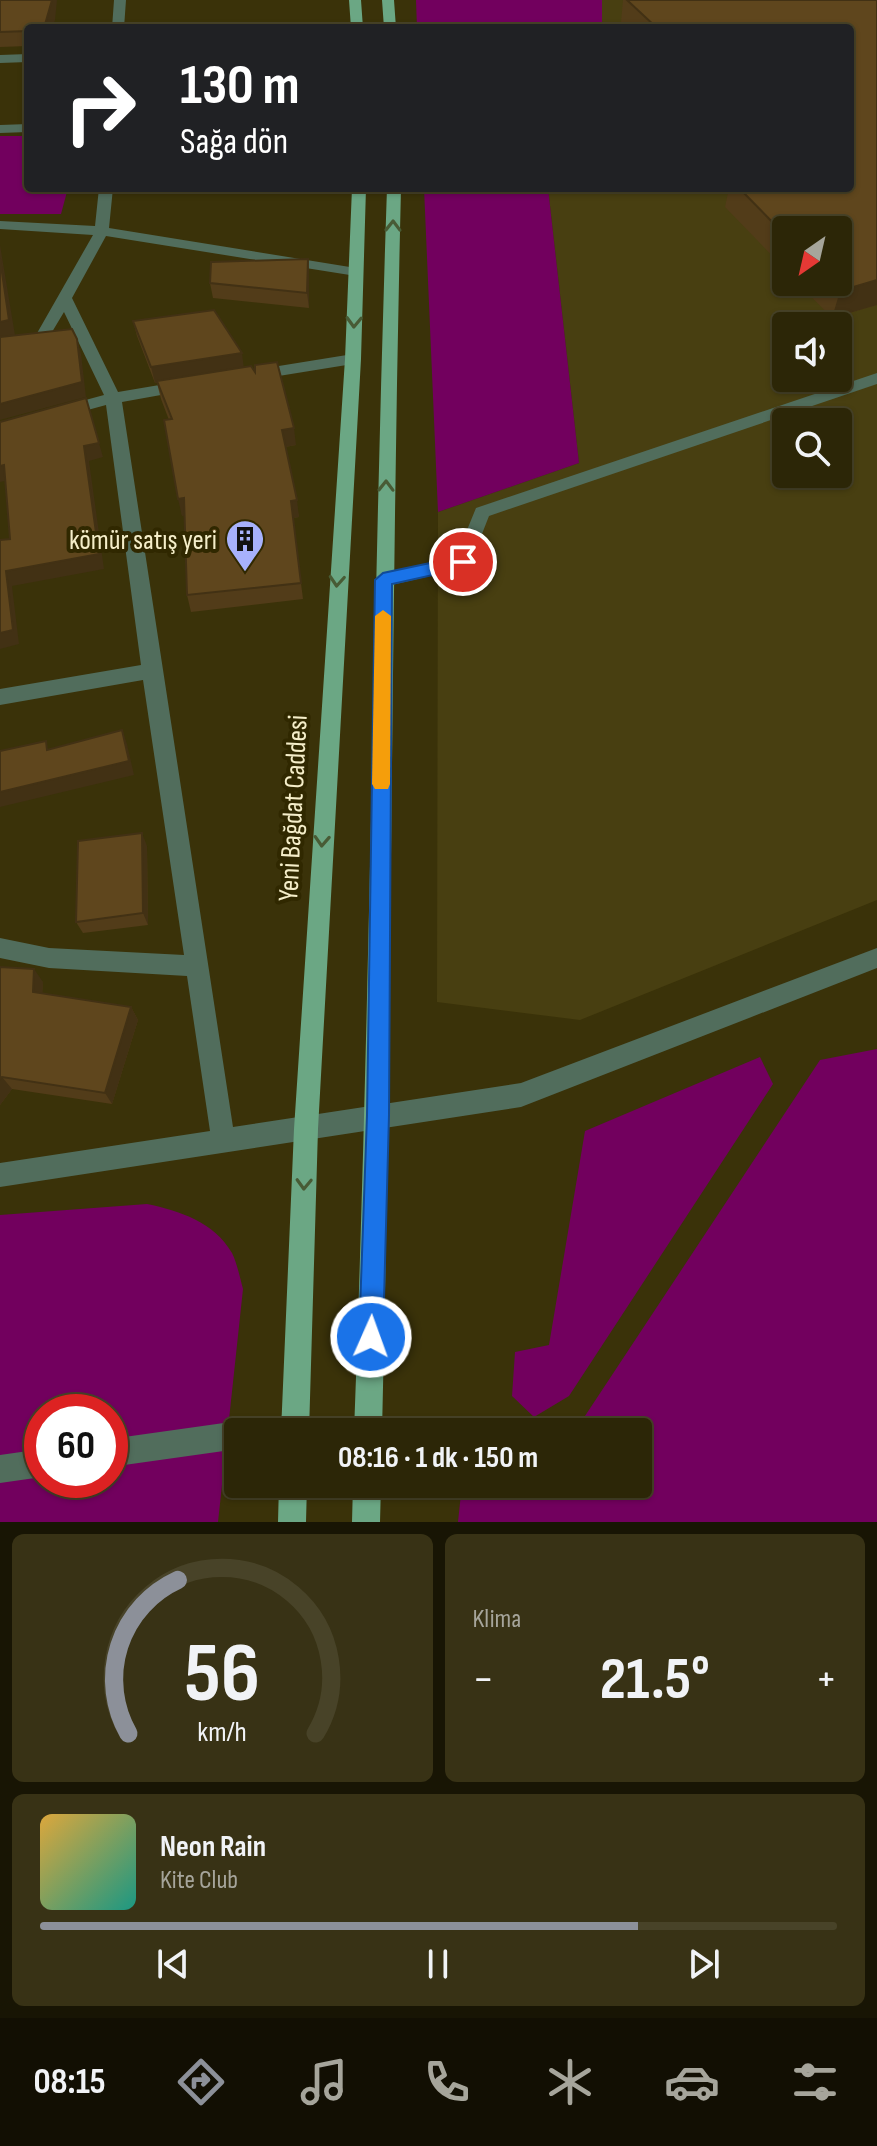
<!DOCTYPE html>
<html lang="tr">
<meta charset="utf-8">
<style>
:root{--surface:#2c2607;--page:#383215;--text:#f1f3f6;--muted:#a6a59b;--line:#484328;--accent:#8c9099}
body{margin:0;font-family:"Sofia Sans Condensed",sans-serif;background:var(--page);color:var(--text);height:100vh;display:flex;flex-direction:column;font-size:30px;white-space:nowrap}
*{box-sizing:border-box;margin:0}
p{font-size:26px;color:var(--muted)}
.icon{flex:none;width:44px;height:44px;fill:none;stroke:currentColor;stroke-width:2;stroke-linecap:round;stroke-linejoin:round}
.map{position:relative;height:1522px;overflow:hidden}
.side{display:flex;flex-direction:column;gap:12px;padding:12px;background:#181504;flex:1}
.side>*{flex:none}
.banner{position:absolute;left:24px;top:24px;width:830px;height:168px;border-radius:8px;box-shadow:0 2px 6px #0004,0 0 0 2px var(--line);background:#202124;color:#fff;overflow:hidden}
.needle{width:52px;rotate:214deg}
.tools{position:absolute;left:772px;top:216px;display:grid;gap:16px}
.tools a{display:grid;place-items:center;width:80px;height:80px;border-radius:8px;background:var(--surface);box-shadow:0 2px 6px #0004,0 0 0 2px var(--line);font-size:40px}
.speed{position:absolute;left:24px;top:1394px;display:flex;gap:16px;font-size:40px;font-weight:700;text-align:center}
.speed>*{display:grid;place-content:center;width:104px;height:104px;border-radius:50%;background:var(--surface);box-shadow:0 2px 6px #0004,0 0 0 2px var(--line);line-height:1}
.speed .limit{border:12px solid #d22;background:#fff;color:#111}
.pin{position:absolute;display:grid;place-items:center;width:68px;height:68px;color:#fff;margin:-34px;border:4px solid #fff;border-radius:50%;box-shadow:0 2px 8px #0007}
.me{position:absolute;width:88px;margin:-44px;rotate:2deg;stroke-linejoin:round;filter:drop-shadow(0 0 6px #0008)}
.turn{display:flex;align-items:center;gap:28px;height:168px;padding:0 24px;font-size:36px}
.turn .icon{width:104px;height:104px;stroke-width:2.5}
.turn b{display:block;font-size:56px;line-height:68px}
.big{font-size:60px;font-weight:700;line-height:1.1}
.side .card{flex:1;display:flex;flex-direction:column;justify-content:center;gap:12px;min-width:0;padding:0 28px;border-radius:12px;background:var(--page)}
.side .dial{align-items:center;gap:0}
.dial svg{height:208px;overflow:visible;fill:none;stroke:var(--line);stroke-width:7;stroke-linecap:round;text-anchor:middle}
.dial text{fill:var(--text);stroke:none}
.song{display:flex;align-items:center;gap:24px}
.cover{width:96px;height:96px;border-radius:12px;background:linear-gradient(135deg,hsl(40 70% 55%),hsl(170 70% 35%))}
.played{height:8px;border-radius:4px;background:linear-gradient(90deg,var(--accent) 75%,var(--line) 75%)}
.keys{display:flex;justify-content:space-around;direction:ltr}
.heat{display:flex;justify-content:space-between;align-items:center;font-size:44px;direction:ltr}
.side .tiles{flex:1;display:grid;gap:12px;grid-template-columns:1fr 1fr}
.card:last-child{grid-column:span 2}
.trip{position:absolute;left:224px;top:1418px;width:428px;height:80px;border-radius:8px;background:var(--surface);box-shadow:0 2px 6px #0004,0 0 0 2px var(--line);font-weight:700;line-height:80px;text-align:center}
.tab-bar{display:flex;height:128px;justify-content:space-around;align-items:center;background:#120f03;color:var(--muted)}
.tab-bar .icon{width:56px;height:56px}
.tab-bar .current{color:var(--accent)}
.tab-bar b{font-size:36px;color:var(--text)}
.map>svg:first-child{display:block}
.built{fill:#483f11;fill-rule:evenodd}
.green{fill:#72005e;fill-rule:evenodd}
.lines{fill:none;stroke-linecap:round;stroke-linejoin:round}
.service{fill:#516d5c;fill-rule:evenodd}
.pedestrian{fill:#516d5c;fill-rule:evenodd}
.minor{fill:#516d5c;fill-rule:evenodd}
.primary{fill:#6ba784;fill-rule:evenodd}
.wall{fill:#523c19}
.shaded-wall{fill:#423114}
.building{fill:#5f461d;stroke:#423114;stroke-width:2}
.oneway{stroke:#485b35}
.route{fill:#1a73e8;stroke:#114b97;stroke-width:2}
.slow{fill:#f59e0b}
.labels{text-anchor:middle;stroke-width:8;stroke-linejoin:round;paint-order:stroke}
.poi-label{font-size:28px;fill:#f5eec9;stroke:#302800;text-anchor:end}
.street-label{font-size:28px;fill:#f5eec9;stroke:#302800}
</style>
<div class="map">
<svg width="877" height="1522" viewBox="0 0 877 1522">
<rect width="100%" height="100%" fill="#3a3209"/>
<path class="built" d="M602 0H877V900L580 1020 437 1002 438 512 579 463 548 188H850V28H602ZM786 230H838V282H786ZM786 326H838V378H786ZM786 422H838V474H786Z"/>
<path class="green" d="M416 0H602V28H417Z
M0 136H28V188H68L61 214H0Z
M424 188H548L579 463 438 512Z
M877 1049V1522H458L462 1484H638V1432H556L583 1419 820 1060Z
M760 1057 773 1084 569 1396 534 1417 512 1396 515 1352 549 1345 585 1131Z
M147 1204C180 1211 214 1222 232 1253 237 1263 240 1278 243 1289L218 1522H0V1215ZM42 1412H110V1480H42Z"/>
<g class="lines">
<path class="service" d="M877 373V384L489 516 469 567 383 587 374 580 383 573 456 557 476 508Z"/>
<path class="pedestrian" d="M295 1413 305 1417 309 1427 307 1432H238V1449L110 1467V1439L238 1421 249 1429 252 1422Z
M42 1449V1477L0 1483V1455Z"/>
<path class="minor" d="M114 0H126L124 28H112Z
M28 54V62L0 63V55Z
M28 124V132L0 133V125Z
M99 188H113L109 228 356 268 363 272 356 276 106 236 72 298 118 392 183 381 191 386 183 391 122 402 233 1127 521 1083 877 948V968L521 1107 0 1187V1163L210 1131 187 976 49 968 0 958V938L49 948 184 955 143 680 0 705V689L141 665 106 405 62 417 54 412 56 408 104 395 64 312 46 342 0 350V340L36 335 93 235 0 229V221L95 226Z
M353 354 359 355V363L254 380 246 375 254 370Z"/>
<path class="primary" d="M349 0H361L363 28H351Z
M382 0H394L396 28H384Z
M352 188H366L361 359 318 1129 309 1432H281L294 1129 345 359Z
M387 188H401C391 603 392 1017 382 1432H354C370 1017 373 603 387 188Z
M279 1484H307L306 1522H278Z
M353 1484H381L380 1522H352Z"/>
</g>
<path class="wall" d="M0 0 55 20 28 28V46L0 47Z
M623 0H877V305L832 318 797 282H838L786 230V270L725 207 729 188H850V28H626L621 22Z
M308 259 309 275V308L213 298 210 283Z
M133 321 244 367 296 445 285 447 299 517 293 518 303 599 191 612 187 595 184 515 182 516 169 420 161 399 157 383H155L137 336Z
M147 846 148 925 83 933 76 922Z
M0 967 43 982 42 993 131 1007 138 1020 112 1104 12 1089 0 1105Z"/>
<path class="shaded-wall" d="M52 0H57L55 20 52 28H44Z
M0 245 15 335 0 338Z
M308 259 309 275V308L307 293Z
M877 280V305L832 318 840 291Z
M77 339 81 354 86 397 0 420V404Z
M242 353 244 369 155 383 151 367Z
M86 398 103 457 89 461 104 569 12 586 19 644 0 649V633L6 571 84 446Z
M294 428 296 445 284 447 282 430Z
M4 465 9 480 0 482V466Z
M184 498 188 515 182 516 178 499Z
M297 500 299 517 293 518 303 599 291 501Z
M122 730 127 744 134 775 0 807V792Z
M142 833 147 846 148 925 143 913Z
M34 969 43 982 42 1005 33 992Z
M131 1007 138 1020 112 1104 105 1093Z
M2 1077 12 1089 0 1105V1079Z"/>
<path class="building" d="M0 0H52L44 28H28V31L0 32Z
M627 0H877V280L840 291 831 282H838V230H786V236L739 188H850V28H657Z
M0 259 9 320 0 322Z
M308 259 307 293 210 283 211 262Z
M214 310 242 353 151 367 133 321Z
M72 329 77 339 82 382 0 404V337Z
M277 362 294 428 282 430 297 500 291 501 301 583 187 595 184 498 178 499 164 420 172 419 157 381 251 366 255 372V365Z
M86 398 99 443 84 446 99 554 6 571 13 630 0 633V540L10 539 4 465 0 466V422Z
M122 730 129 761 0 792V751L46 741 47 750Z
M142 833 143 913 76 922 78 841Z
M0 967 34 969 33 992 131 1007 105 1093 2 1077 0 1079Z"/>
<defs><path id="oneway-chevron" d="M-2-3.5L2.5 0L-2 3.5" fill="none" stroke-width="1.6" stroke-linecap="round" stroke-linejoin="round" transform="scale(2)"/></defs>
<g class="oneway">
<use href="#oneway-chevron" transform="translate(393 226) rotate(-89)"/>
<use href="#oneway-chevron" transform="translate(354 322) rotate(92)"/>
<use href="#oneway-chevron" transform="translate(386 486) rotate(-89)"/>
<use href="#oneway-chevron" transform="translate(337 581) rotate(94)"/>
<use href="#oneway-chevron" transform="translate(322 841) rotate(93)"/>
<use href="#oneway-chevron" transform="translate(304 1184) rotate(92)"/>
</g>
<path class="route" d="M463 556 469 558V567L392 584 389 1115 383 1337 380 1345 371 1349 363 1345 359 1337 367 1115 375 580 383 573Z"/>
<path class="slow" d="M383 610 391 616 390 784 388 789H375L372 784 375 616Z"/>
<defs>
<symbol id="building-pin" viewBox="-11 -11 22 30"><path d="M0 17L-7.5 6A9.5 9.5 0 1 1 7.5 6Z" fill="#a7b1fc" stroke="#302800"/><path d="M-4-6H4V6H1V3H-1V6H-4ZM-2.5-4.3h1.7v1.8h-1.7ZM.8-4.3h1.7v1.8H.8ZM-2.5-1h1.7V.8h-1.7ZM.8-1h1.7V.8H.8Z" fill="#111"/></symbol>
</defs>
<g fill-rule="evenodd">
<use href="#building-pin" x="223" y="517" width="44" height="60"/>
</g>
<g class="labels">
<g class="poi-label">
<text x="217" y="549">kömür satış yeri</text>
</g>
<g class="street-label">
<text transform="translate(292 808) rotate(-87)" y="10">Yeni Bağdat Caddesi</text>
</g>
</g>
</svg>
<div class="tools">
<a><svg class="needle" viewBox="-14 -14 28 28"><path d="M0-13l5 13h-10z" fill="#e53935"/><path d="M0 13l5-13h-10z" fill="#a6a59b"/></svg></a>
<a><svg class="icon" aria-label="sound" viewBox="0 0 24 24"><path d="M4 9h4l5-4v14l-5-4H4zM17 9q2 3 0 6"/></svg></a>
<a><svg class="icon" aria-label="search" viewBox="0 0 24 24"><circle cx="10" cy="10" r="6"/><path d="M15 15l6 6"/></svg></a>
</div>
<div class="speed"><div class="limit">60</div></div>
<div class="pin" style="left:463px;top:562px;background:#d93025"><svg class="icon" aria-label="arrive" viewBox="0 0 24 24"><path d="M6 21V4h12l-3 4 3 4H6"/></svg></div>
<svg class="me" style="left:371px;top:1337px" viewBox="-20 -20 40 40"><circle r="17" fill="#1a73e8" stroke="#fff" stroke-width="3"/><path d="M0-11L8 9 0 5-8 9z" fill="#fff"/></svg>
<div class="trip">08:16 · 1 dk · 150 m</div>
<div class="banner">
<div class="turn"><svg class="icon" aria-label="right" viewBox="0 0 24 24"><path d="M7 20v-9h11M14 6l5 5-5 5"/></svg><div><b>130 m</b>Sağa dön</div></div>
</div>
</div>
<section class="side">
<div class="tiles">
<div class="card dial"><svg viewBox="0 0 100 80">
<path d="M14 69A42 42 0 1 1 86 69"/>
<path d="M14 69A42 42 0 0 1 33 10" stroke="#8c9099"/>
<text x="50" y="56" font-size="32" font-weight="700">56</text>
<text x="50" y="72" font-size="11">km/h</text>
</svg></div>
<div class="card"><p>Klima</p>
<div class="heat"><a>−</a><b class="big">21.5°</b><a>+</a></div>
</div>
<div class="card">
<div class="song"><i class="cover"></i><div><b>Neon Rain</b><p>Kite Club</p></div></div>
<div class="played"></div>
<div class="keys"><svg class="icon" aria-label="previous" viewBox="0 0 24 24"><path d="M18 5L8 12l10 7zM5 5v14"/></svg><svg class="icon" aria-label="pause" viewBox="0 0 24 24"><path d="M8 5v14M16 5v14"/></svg><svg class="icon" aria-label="next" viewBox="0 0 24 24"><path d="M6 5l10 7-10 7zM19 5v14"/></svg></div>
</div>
</div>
</section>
<nav class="tab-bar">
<b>08:15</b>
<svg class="icon current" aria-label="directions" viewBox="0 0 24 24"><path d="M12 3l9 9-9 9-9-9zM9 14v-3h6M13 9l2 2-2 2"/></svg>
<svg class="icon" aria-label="music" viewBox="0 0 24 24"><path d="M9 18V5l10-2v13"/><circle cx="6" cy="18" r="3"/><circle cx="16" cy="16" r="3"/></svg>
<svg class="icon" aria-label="phone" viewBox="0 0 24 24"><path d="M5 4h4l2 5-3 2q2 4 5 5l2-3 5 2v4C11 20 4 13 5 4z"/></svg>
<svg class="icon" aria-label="climate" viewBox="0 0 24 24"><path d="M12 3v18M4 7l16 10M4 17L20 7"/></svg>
<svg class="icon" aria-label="car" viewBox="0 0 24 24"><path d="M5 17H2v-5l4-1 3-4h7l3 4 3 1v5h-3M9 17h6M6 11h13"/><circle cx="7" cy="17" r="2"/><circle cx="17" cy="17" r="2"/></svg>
<svg class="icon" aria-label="filters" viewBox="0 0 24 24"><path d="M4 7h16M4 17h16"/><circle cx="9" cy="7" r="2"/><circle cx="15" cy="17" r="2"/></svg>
</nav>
